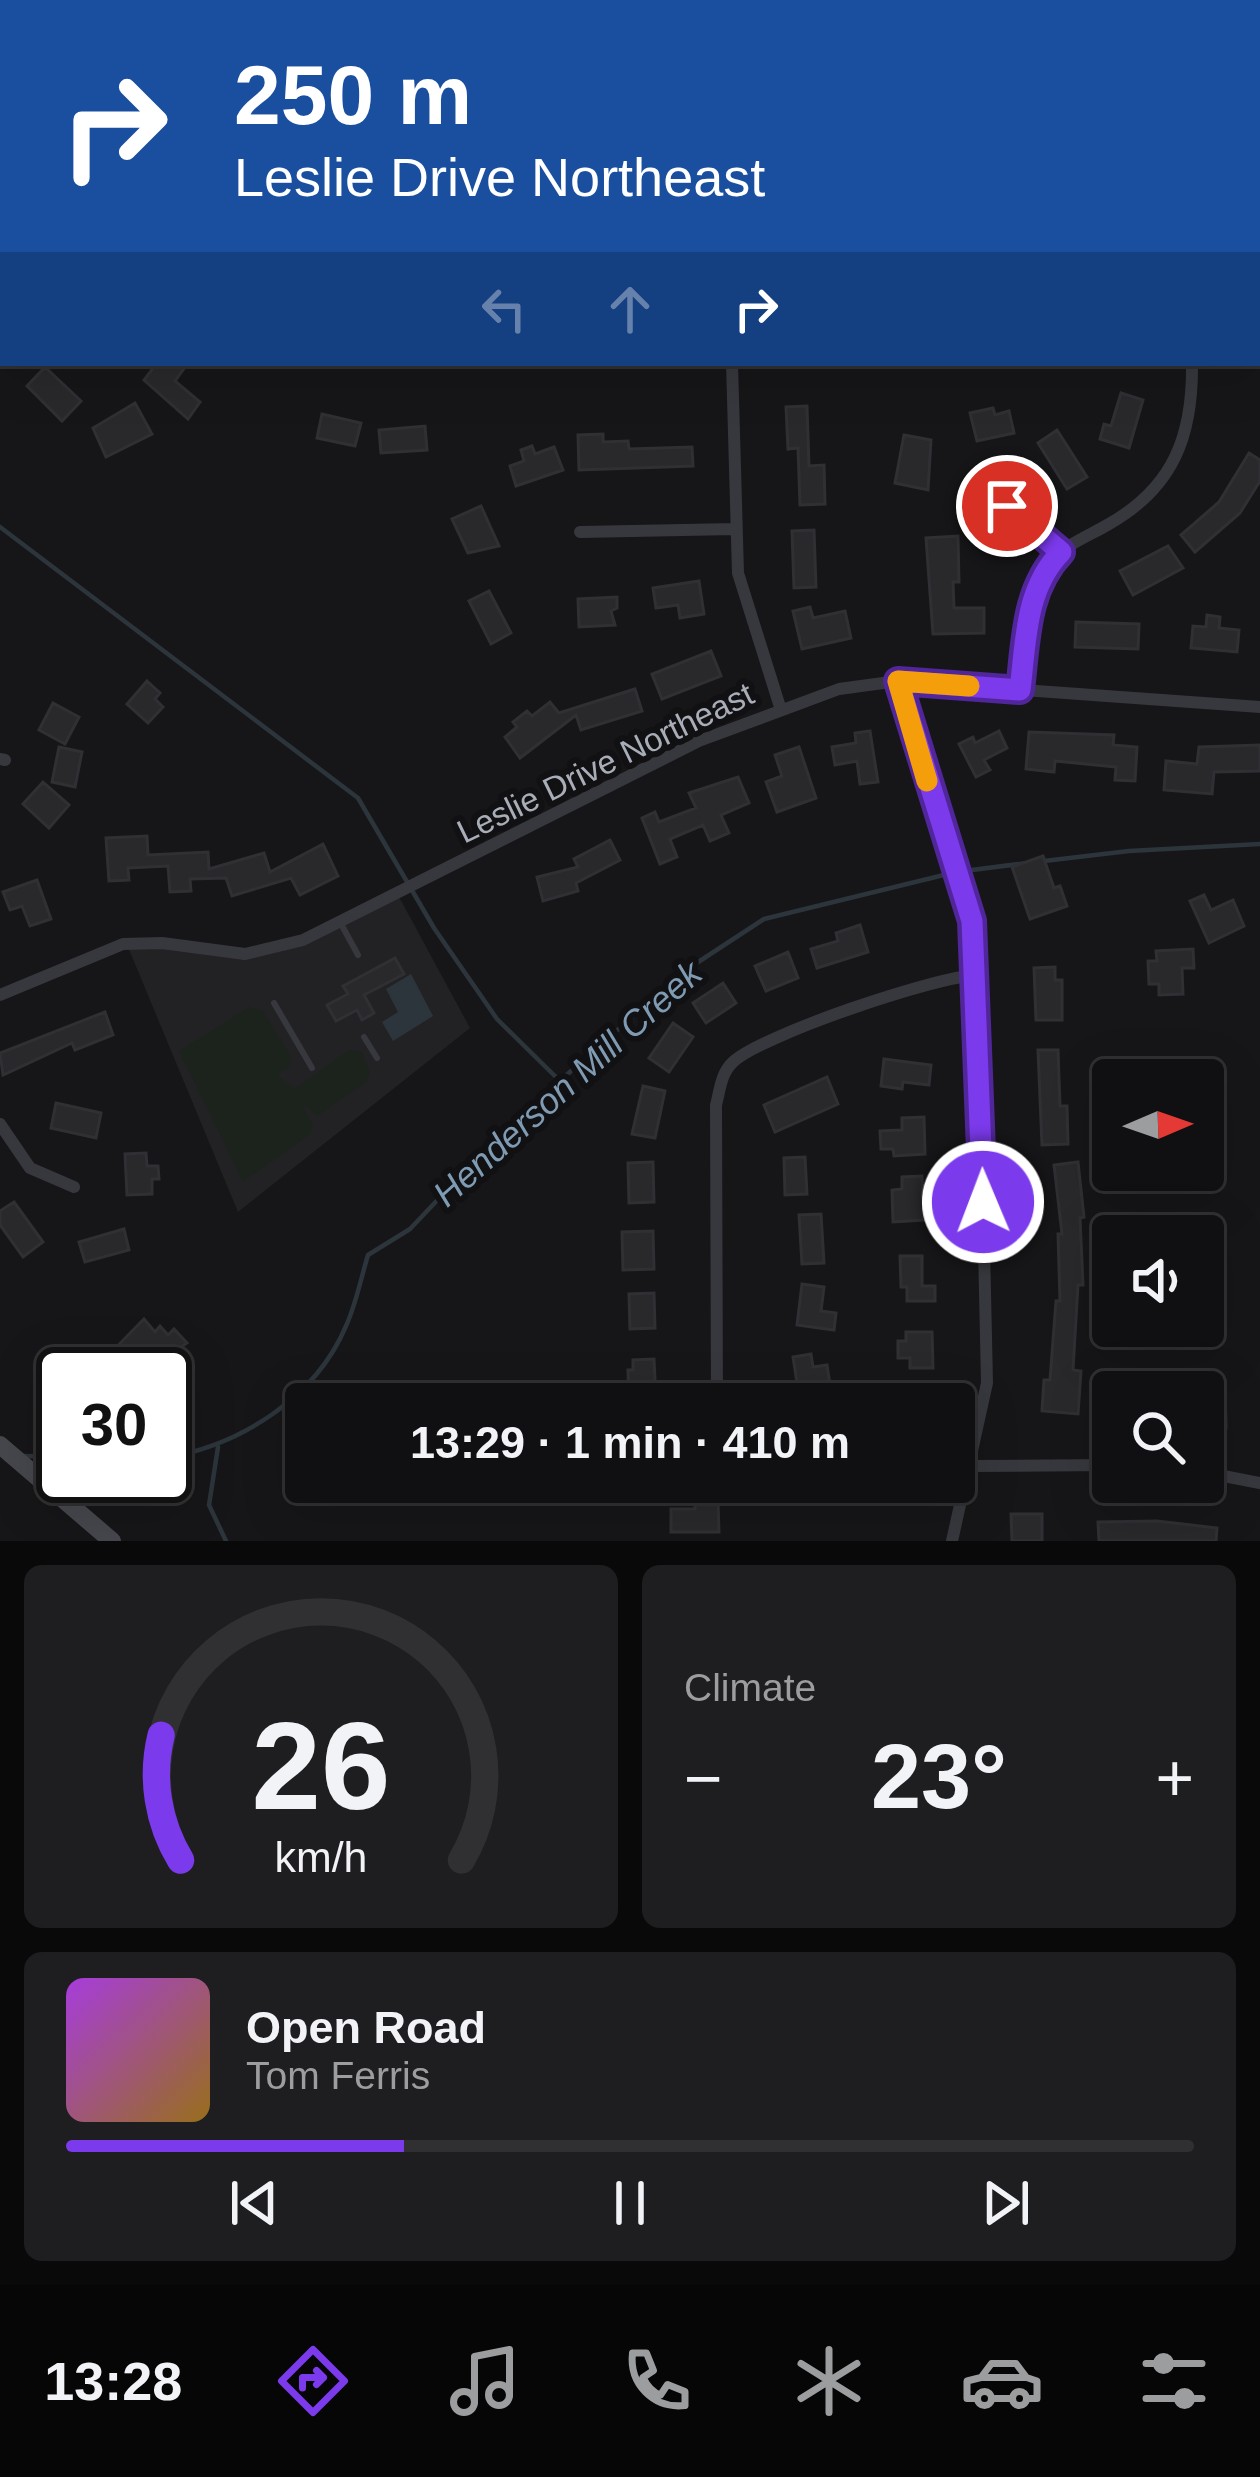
<!DOCTYPE html>
<meta charset="utf-8">
<style>
:root{--surface:#101012;--page:#1e1e20;--text:#f1f3f6;--muted:#9c9d9f;--line:#303032;--accent:#7c3aed}
body{margin:0;font-family:Helvetica,sans-serif;background:var(--page);color:var(--text);height:100vh;display:flex;flex-direction:column;font-size:45px;white-space:nowrap}
*{box-sizing:border-box;margin:0}
p{font-size:39px;color:var(--muted)}
.icon{flex:none;width:66px;height:66px;fill:none;stroke:currentColor;stroke-width:2;stroke-linecap:round;stroke-linejoin:round}
.map{position:relative;height:1541px;overflow:hidden}
.sheet{display:flex;flex-direction:column;gap:24px;padding:24px;background:#09090a;flex:1}
.sheet>*{flex:none}
.banner{position:absolute;left:0px;top:0px;width:1260px;height:366px;box-shadow:0 12px 48px #0002,0 0 0 3px var(--line);background:#1a4fa0;color:#fff;overflow:hidden}
.needle{width:78px;rotate:88deg}
.fabs{position:absolute;left:1092px;top:1059px;display:grid;gap:24px}
.fabs a{display:grid;place-items:center;width:132px;height:132px;border-radius:12px;background:var(--surface);box-shadow:0 12px 48px #0002,0 0 0 3px var(--line);font-size:60px}
.speed{position:absolute;left:36px;top:1347px;display:flex;gap:24px;font-size:60px;font-weight:700;text-align:center}
.speed>*{display:grid;place-content:center;width:156px;height:156px;border-radius:50%;background:var(--surface);box-shadow:0 12px 48px #0002,0 0 0 3px var(--line);line-height:1}
.speed .limit{border:6px solid #111;border-radius:18px;background:#fff;color:#111}
.pin{position:absolute;display:grid;place-items:center;width:102px;height:102px;color:#fff;margin:-51px;border:6px solid #fff;border-radius:50%;box-shadow:0 3px 12px #0007}
.me{position:absolute;width:132px;margin:-66px;rotate:359deg;stroke-linejoin:round;filter:drop-shadow(0 0 9px #0008)}
.turn{display:flex;align-items:center;gap:42px;height:252px;padding:0 36px;font-size:54px}
.turn .icon{width:156px;height:156px;stroke-width:2.5}
.turn b{display:block;font-size:84px;line-height:102px}
.lanes{display:flex;align-items:center;height:114px;padding:0 36px;background:#0003;justify-content:center;gap:60px;direction:ltr}
.lanes .off{opacity:.35}
.big{font-size:90px;font-weight:800;line-height:1.1}
.sheet .tile{flex:1;display:flex;flex-direction:column;justify-content:center;gap:18px;min-width:0;padding:0 42px;border-radius:18px;background:var(--page)}
.sheet .dial{align-items:center;gap:0}
.dial svg{height:312px;overflow:visible;fill:none;stroke:var(--line);stroke-width:7;stroke-linecap:round;text-anchor:middle}
.dial text{fill:var(--text);stroke:none}
.song{display:flex;align-items:center;gap:36px}
.cover{width:144px;height:144px;border-radius:18px;background:linear-gradient(135deg,hsl(280 70% 55%),hsl(40 70% 35%))}
.played{height:12px;border-radius:6px;background:linear-gradient(90deg,var(--accent) 30%,var(--line) 30%)}
.keys{display:flex;justify-content:space-around;direction:ltr}
.heat{display:flex;justify-content:space-between;align-items:center;font-size:66px;direction:ltr}
.sheet .tiles{flex:1;display:grid;gap:24px;grid-template-columns:1fr 1fr}
.tile:last-child{grid-column:span 2}
.trip{position:absolute;left:285px;top:1383px;width:690px;height:120px;border-radius:12px;background:var(--surface);box-shadow:0 12px 48px #0002,0 0 0 3px var(--line);font-weight:800;line-height:120px;text-align:center}
.tabs{display:flex;height:192px;justify-content:space-around;align-items:center;background:#060607;color:var(--muted)}
.tabs .icon{width:84px;height:84px}
.tabs .current{color:var(--accent)}
.tabs b{font-size:54px;color:var(--text)}
.map>svg:first-child{display:block}
.built{fill:#222225}
.green{fill:#1c231d}
.water{fill:#2c353c}
.lines{fill:none;stroke-linecap:round;stroke-linejoin:round}
.stream{stroke:#2c353c;stroke-width:4.5}
.building{fill:#29292c;stroke:#303034;stroke-width:3}
.lane{stroke:#37383d;stroke-width:6}
.street{stroke:#37383d;stroke-width:12}
.secondary{stroke:#45474d;stroke-width:18}
.route-casing{stroke:#51269a;stroke-width:30}
.route{stroke:#7c3aed;stroke-width:21}
.slow{stroke:#f59e0b;stroke-width:21}
.labels{text-anchor:middle;stroke-width:12;stroke-linejoin:round;paint-order:stroke}
.street-label{font-size:33px;fill:#a8adb8;stroke:#111113}
.water-label{font-size:36px;font-style:italic;fill:#7f9bb3;stroke:#111113}
</style>
<div class="map">
<svg width="1260" height="1541" viewBox="0 0 1260 1541">
<rect width="100%" height="100%" fill="#161618"/>
<path class="built" d="M398 895 470 1028 238 1212 128 947 268 954Z"/>
<path class="green" d="M249 1007 263 1011 291 1056 290 1066 277 1075 294 1089 349 1050 362 1052 370 1072 367 1082 317 1116 302 1102 313 1127 309 1135 243 1182 179 1051Z"/>
<path class="water" d="M411 974 433 1016 393 1041 382 1022 398 1012 386 989Z"/>
<g class="lines">
<path class="stream" d="M0 527 358 798 434 928 497 1019 560 1081
M1044 861 1129 851 1260 844
M218 1447 209 1505 226 1541
M24 1456 63 1457
M165 1458C240 1445 315 1399 346 1326 356 1304 361 1278 368 1255L410 1229 501 1133 683 972 764 919 956 872 1027 863"/>
</g>
<path class="building" d="M157 363H188L175 381 200 402 188 419 144 380Z
M45 367 81 401 62 421 27 386Z
M1121 393 1143 400 1129 448 1100 439 1104 424 1111 426Z
M135 403 152 434 106 457 93 428Z
M807 406 809 466 824 465 825 504 800 505 798 448 788 449 786 407Z
M993 408 995 415 1009 411 1014 433 977 441 970 413Z
M322 414 361 423 355 446 317 438Z
M425 426 427 450 381 453 379 430Z
M1057 430 1087 477 1067 489 1038 443Z
M603 434V442L628 441 629 449 692 447 693 466 579 470 578 435Z
M904 435 931 440 928 490 895 483Z
M532 446 535 454 554 447 563 470 516 486 510 466 524 461 521 450Z
M1249 453 1260 460V481L1240 513 1195 552 1181 535 1219 502Z
M481 506 499 546 468 553 452 519Z
M814 530 816 587 794 588 792 531Z
M958 536 959 582H953L954 608H984V633L933 634 926 538Z
M1168 546 1183 568 1133 595 1120 571Z
M699 581 704 614 680 618 678 605 656 608 653 588Z
M489 591 511 633 491 644 469 601Z
M617 597V608L611 611 615 625 579 627 578 599Z
M810 607 813 618 845 611 851 638 802 649 793 611Z
M1207 615 1220 617 1219 628 1239 630 1237 652 1191 648 1193 626 1206 627Z
M1076 622 1139 624 1138 649 1075 647Z
M711 651 721 676 662 699 652 674Z
M147 681 160 693 155 699 163 707 148 723 127 704Z
M635 689 642 711 581 730 576 715 520 758 505 737 517 727 513 722 527 711 532 716 550 702 559 713Z
M53 703 79 717 65 744 39 730Z
M870 731 878 782 860 784 857 761 835 765 832 747 856 743 855 733Z
M999 731 1007 748 984 760 990 770 976 777 959 744 973 737 975 743Z
M1029 732 1114 735 1113 745 1137 747 1135 781 1115 780 1116 767 1055 761 1054 772 1026 769Z
M1260 745V771L1214 772 1212 794 1164 790 1166 761 1197 764 1199 747Z
M59 747 82 752 75 787 52 782Z
M799 747 816 798 777 812 766 782 782 776 775 755Z
M738 777 749 803 721 815 729 833 710 841 703 825 670 839 677 857 660 864 642 818 655 812 659 822 696 808 689 793Z
M43 782 69 805 49 828 23 804Z
M147 836 148 855 208 852 209 869 264 853 270 872 323 844 338 876 300 895 291 878 232 896 226 878 190 879 191 891 170 892 168 866 128 868 129 880 109 881 106 838Z
M610 840 620 860 576 883 578 891 543 901 537 877 578 867 574 859Z
M1043 856 1054 888 1060 886 1067 906 1030 919 1012 867Z
M37 880 51 919 30 926 22 906 10 910 3 892Z
M1204 895 1211 910 1233 900 1244 926 1209 943 1190 901Z
M860 925 868 952 817 968 811 949 838 941 836 933Z
M1193 949 1194 968H1182L1183 994 1159 995V984H1149L1148 961H1157L1156 951Z
M788 952 798 978 766 991 755 966Z
M395 958 404 974 364 995 374 1013 362 1020 357 1010 336 1021 327 1005 348 994 343 986Z
M1055 967V980H1062V1020H1036L1034 968Z
M723 983 736 1003 706 1023 693 1003Z
M105 1012 113 1035 75 1050 72 1043 3 1075 0 1053Z
M673 1023 693 1037 669 1072 649 1058Z
M1038 1050H1058L1060 1106H1067L1068 1144 1042 1145Z
M884 1059 931 1065 929 1085 903 1082 902 1089 881 1086Z
M827 1077 838 1104 775 1132 764 1105Z
M643 1086 665 1091 655 1138 632 1134Z
M56 1103 101 1113 96 1138 51 1128Z
M924 1117 925 1154 894 1156 893 1149H881L880 1131 902 1130V1118Z
M146 1153 147 1166H158L159 1179H152V1194L127 1195 125 1154Z
M805 1157 807 1194 785 1195 784 1158Z
M653 1162 654 1202 629 1203 628 1163Z
M1078 1162 1084 1217 1080 1218 1083 1285H1078L1073 1370 1081 1371 1078 1414 1042 1411 1044 1380H1050L1056 1301H1060L1058 1234H1062L1054 1165Z
M922 1176 924 1220 893 1222 892 1190 902 1189V1177Z
M14 1202 43 1242 23 1257 0 1225V1211Z
M821 1214 824 1263 802 1264 799 1215Z
M124 1229 129 1250 85 1262 79 1242Z
M653 1231 654 1269 623 1270 622 1232Z
M900 1256H922V1286H935V1301H907V1287H901Z
M802 1284 824 1287 821 1311 836 1313 834 1330 797 1325Z
M654 1293 655 1328 630 1329 629 1294Z
M144 1319 155 1332 160 1326 168 1335 174 1329 187 1343 181 1347 191 1357 181 1365 190 1375 165 1399V1374H90Z
M906 1332H932L933 1368H910V1358H898V1341H906Z
M811 1354 813 1367 827 1365 831 1391 799 1396 793 1357Z
M654 1359 656 1401 629 1402 628 1370H633V1360Z
M1203 1372H1218V1381H1225L1226 1428H1203Z
M695 1500H718L719 1532H671V1509H695Z
M1011 1514H1042V1541H1012Z
M1157 1521 1217 1528 1216 1541H1099L1098 1522Z"/>
<g class="lines">
<path class="lane" d="M340 922 358 955
M274 1003 312 1068
M364 1037 377 1058"/>
<path class="street" d="M303 0V3
M14 3V0
M0 87 3 77
M0 148 3 151
M1257 267H1260
M732 363 738 573 780 707
M1007 506 1061 552
M580 532 735 529
M898 681 972 921 978 975 987 1383 952 1541
M1020 690C1025 649 1024 600 1048 565 1063 545 1089 536 1109 524 1174 487 1193 435 1192 363
M0 759 5 760
M0 995 123 944 162 943 245 954 303 940 699 741 839 689 898 681 1260 707
M0 1124 30 1168 74 1187
M717 1404 716 1105C720 1090 721 1073 733 1062 762 1035 936 976 978 975
M972 1466 1113 1465
M1203 1472 1260 1483"/>
<path class="secondary" d="M0 1445 112 1541"/>
</g>
<g class="lines">
<defs>
<path id="route" d="M983 1202 972 921 898 681 1020 690C1026 641 1025 589 1061 552L1007 506"/>
</defs>
<use href="#route" class="route-casing"/>
<use href="#route" class="route"/>
<path class="slow" d="M927 781 898 681 969 686"/>
</g>
<g class="labels">
<g class="street-label">
<text transform="translate(605 762) rotate(-26)" y="12">Leslie Drive Northeast</text>
</g>
<g class="water-label">
<text transform="translate(567 1083) rotate(-42)" y="13">Henderson Mill Creek</text>
</g>
</g>
</svg>
<div class="fabs">
<a><svg class="needle" viewBox="-14 -14 28 28"><path d="M0-13l5 13h-10z" fill="#e53935"/><path d="M0 13l5-13h-10z" fill="#9c9d9f"/></svg></a>
<a><svg class="icon" aria-label="sound" viewBox="0 0 24 24"><path d="M4 9h4l5-4v14l-5-4H4zM17 9q2 3 0 6"/></svg></a>
<a><svg class="icon" aria-label="search" viewBox="0 0 24 24"><circle cx="10" cy="10" r="6"/><path d="M15 15l6 6"/></svg></a>
</div>
<div class="speed"><div class="limit">30</div></div>
<div class="pin" style="left:1007px;top:506px;background:#d93025"><svg class="icon" aria-label="arrive" viewBox="0 0 24 24"><path d="M6 21V4h12l-3 4 3 4H6"/></svg></div>
<svg class="me" style="left:983px;top:1202px" viewBox="-20 -20 40 40"><circle r="17" fill="#7c3aed" stroke="#fff" stroke-width="3"/><path d="M0-11L8 9 0 5-8 9z" fill="#fff"/></svg>
<div class="trip">13:29 · 1 min · 410 m</div>
<div class="banner">
<div class="turn"><svg class="icon" aria-label="right" viewBox="0 0 24 24"><path d="M7 20v-9h11M14 6l5 5-5 5"/></svg><div><b>250 m</b>Leslie Drive Northeast</div></div>
<div class="lanes"><svg class="icon off" aria-label="left" viewBox="0 0 24 24"><path d="M17 20v-9H6M10 6l-5 5 5 5"/></svg><svg class="icon off" aria-label="ahead" viewBox="0 0 24 24"><path d="M12 20V5M6 11l6-6 6 6"/></svg><svg class="icon" aria-label="right" viewBox="0 0 24 24"><path d="M7 20v-9h11M14 6l5 5-5 5"/></svg></div>
</div>
</div>
<section class="sheet">
<div class="tiles">
<div class="tile dial"><svg viewBox="0 0 100 80">
<path d="M14 69A42 42 0 1 1 86 69"/>
<path d="M14 69A42 42 0 0 1 9 37" stroke="#7c3aed"/>
<text x="50" y="56" font-size="32" font-weight="700">26</text>
<text x="50" y="72" font-size="11">km/h</text>
</svg></div>
<div class="tile"><p>Climate</p>
<div class="heat"><a>−</a><b class="big">23°</b><a>+</a></div>
</div>
<div class="tile">
<div class="song"><i class="cover"></i><div><b>Open Road</b><p>Tom Ferris</p></div></div>
<div class="played"></div>
<div class="keys"><svg class="icon" aria-label="previous" viewBox="0 0 24 24"><path d="M18 5L8 12l10 7zM5 5v14"/></svg><svg class="icon" aria-label="pause" viewBox="0 0 24 24"><path d="M8 5v14M16 5v14"/></svg><svg class="icon" aria-label="next" viewBox="0 0 24 24"><path d="M6 5l10 7-10 7zM19 5v14"/></svg></div>
</div>
</div>
</section>
<nav class="tabs">
<b>13:28</b>
<svg class="icon current" aria-label="directions" viewBox="0 0 24 24"><path d="M12 3l9 9-9 9-9-9zM9 14v-3h6M13 9l2 2-2 2"/></svg>
<svg class="icon" aria-label="music" viewBox="0 0 24 24"><path d="M9 18V5l10-2v13"/><circle cx="6" cy="18" r="3"/><circle cx="16" cy="16" r="3"/></svg>
<svg class="icon" aria-label="phone" viewBox="0 0 24 24"><path d="M5 4h4l2 5-3 2q2 4 5 5l2-3 5 2v4C11 20 4 13 5 4z"/></svg>
<svg class="icon" aria-label="climate" viewBox="0 0 24 24"><path d="M12 3v18M4 7l16 10M4 17L20 7"/></svg>
<svg class="icon" aria-label="car" viewBox="0 0 24 24"><path d="M5 17H2v-5l4-1 3-4h7l3 4 3 1v5h-3M9 17h6M6 11h13"/><circle cx="7" cy="17" r="2"/><circle cx="17" cy="17" r="2"/></svg>
<svg class="icon" aria-label="filters" viewBox="0 0 24 24"><path d="M4 7h16M4 17h16"/><circle cx="9" cy="7" r="2"/><circle cx="15" cy="17" r="2"/></svg>
</nav>
